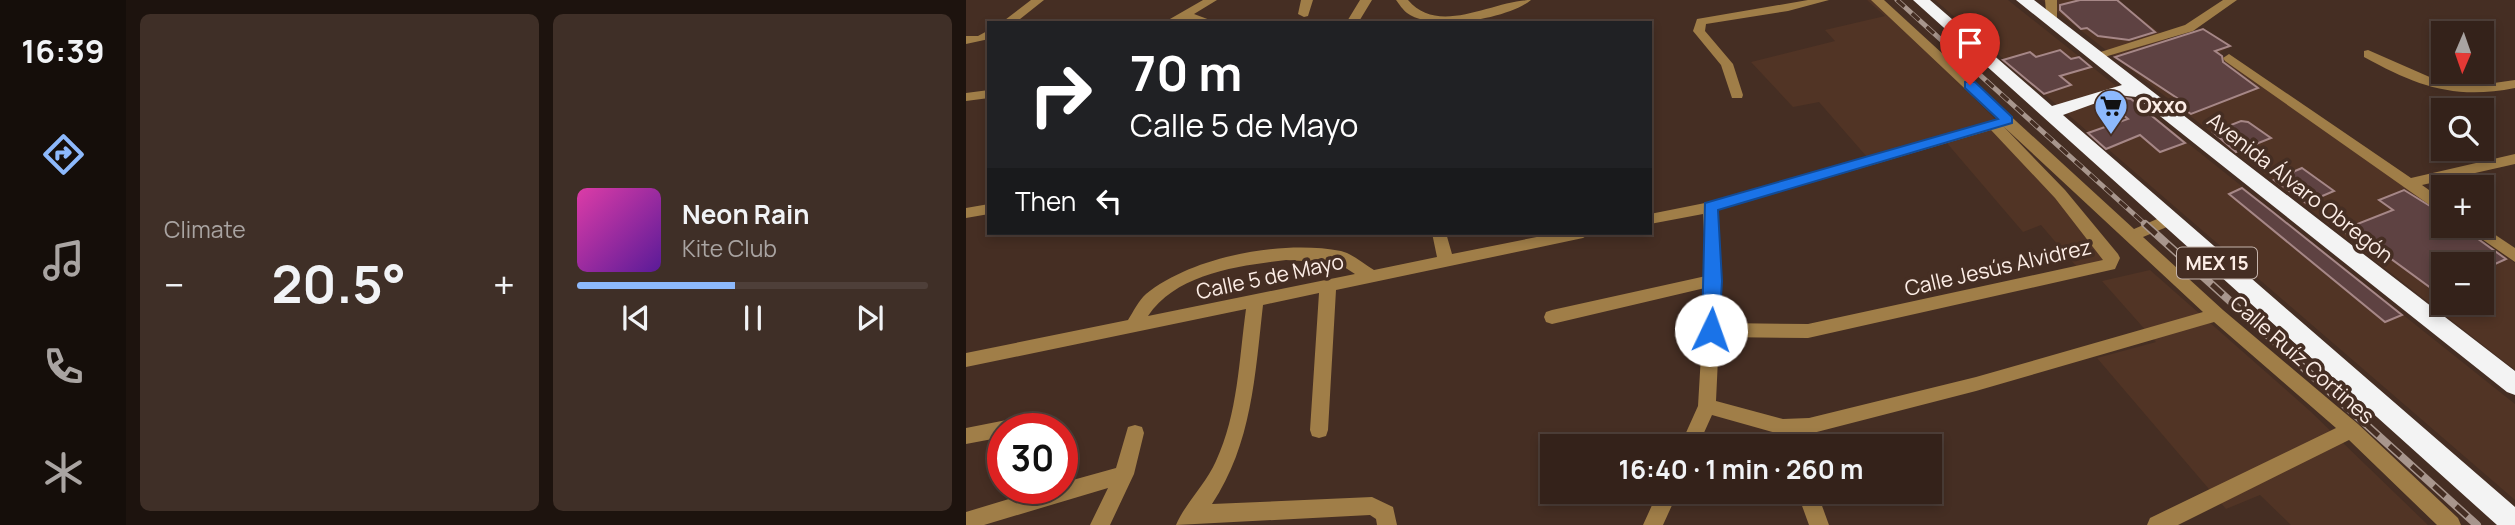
<!DOCTYPE html>
<meta charset="utf-8">
<style>
:root{--surface:#34221a;--page:#3f2f27;--text:#f1f3f6;--muted:#a9a4a2;--line:#4e3f39;--accent:#8db9fc}
body{margin:0;font-family:Manrope,sans-serif;background:var(--page);color:var(--text);height:100vh;display:flex;flex-direction:column;font-size:26px;white-space:nowrap}
*{box-sizing:border-box;margin:0}
p{font-size:23px;color:var(--muted)}
.icon{flex:none;width:38px;height:38px;fill:none;stroke:currentColor;stroke-width:2;stroke-linecap:round;stroke-linejoin:round}
.map{position:relative;flex:1;overflow:hidden}
.panel{display:flex;flex-direction:column;gap:14px;padding:14px;background:#1d130e;width:840px}
.panel>*{flex:none}
.hud{position:absolute;left:21px;top:21px;width:665px;height:214px;border-radius:0px;box-shadow:0 4px 10px #0003,0 0 0 2px var(--line);background:#202124;color:#fff;overflow:hidden}
.needle{width:46px;rotate:182deg}
.tools{position:absolute;left:1465px;top:21px;display:grid;gap:14px}
.tools a{display:grid;place-items:center;width:63px;height:63px;border-radius:0px;background:var(--surface);box-shadow:0 4px 10px #0003,0 0 0 2px var(--line);font-size:35px}
.speed{position:absolute;left:21px;top:413px;display:flex;gap:14px;font-size:35px;font-weight:700;text-align:center}
.speed>*{display:grid;place-content:center;width:91px;height:91px;border-radius:50%;background:var(--surface);box-shadow:0 4px 10px #0003,0 0 0 2px var(--line);line-height:1}
.speed .limit{border:10px solid #d22;background:#fff;color:#111}
.pin{position:absolute;display:grid;place-items:center;width:60px;height:60px;color:#fff;margin:-72px -30px;border-radius:50% 50% 50% 0;rotate:-45deg;box-shadow:0 0 7px #0007}
.pin .icon{rotate:45deg}
.me{position:absolute;width:77px;margin:-38px;rotate:3deg;stroke-linejoin:round;filter:drop-shadow(0 0 5px #0008)}
.turn{display:flex;align-items:center;gap:24px;height:147px;padding:0 28px;font-size:32px}
.turn .icon{width:91px;height:91px;stroke-width:2.5}
.turn b{display:block;font-size:49px;line-height:60px}
.then{display:flex;align-items:center;height:66px;padding:0 28px;background:#0003;gap:14px;font-size:26px}
.big{font-size:52px;font-weight:700;line-height:1.1}
.panel .tile{flex:1;display:flex;flex-direction:column;justify-content:center;gap:10px;min-width:0;padding:0 24px;border-radius:10px;background:var(--page)}
.song{display:flex;align-items:center;gap:21px}
.cover{width:84px;height:84px;border-radius:10px;background:linear-gradient(135deg,hsl(320 70% 55%),hsl(270 70% 35%))}
.played{height:7px;border-radius:4px;background:linear-gradient(90deg,var(--accent) 45%,var(--line) 45%)}
.keys{display:flex;justify-content:space-around;direction:ltr}
.heat{display:flex;justify-content:space-between;align-items:center;font-size:38px;direction:ltr}
.panel .tiles{flex:1;display:grid;gap:14px;grid-template-columns:repeat(2,1fr)}
.trip{position:absolute;left:574px;top:434px;width:402px;height:70px;border-radius:0px;background:var(--surface);box-shadow:0 4px 10px #0003,0 0 0 2px var(--line);font-weight:700;line-height:70px;text-align:center}
main{display:flex;flex:1;min-height:0}
.tabs{display:flex;flex-direction:column;width:126px;justify-content:space-around;align-items:center;background:#150e0a;color:var(--muted)}
.tabs .icon{width:49px;height:49px}
.tabs .selected{color:var(--accent)}
.tabs b{font-size:32px;color:var(--text)}
.map>svg:first-child{display:block}
.built{fill:#513425;fill-rule:evenodd}
.building{fill:#5e4242;stroke:#a68787;stroke-width:2}
.lines{fill:none;stroke-linecap:round;stroke-linejoin:round}
.minor{fill:#a07e48;fill-rule:evenodd}
.highway{fill:#f3f3f3;fill-rule:evenodd}
.rail-far1-casing{stroke:#a8968d;stroke-width:5}
.rail-casing{stroke:#a8968d;stroke-width:8}
.rail-far1{stroke:#452e23;stroke-width:3.5;stroke-dasharray:10;stroke-linecap:butt}
.rail{stroke:#452e23;stroke-width:5;stroke-dasharray:15;stroke-linecap:butt}
.route{fill:#1a73e8;stroke:#114b97;stroke-width:2}
.labels{text-anchor:middle;stroke-width:7;stroke-linejoin:round;paint-order:stroke}
.shield{fill:#452e23;stroke:#c5b4ac;stroke-width:2}
.shield-label{font-size:19px;font-weight:bold;fill:#fcede6}
.poi-label{font-size:21px;font-weight:bold;fill:#fcede6;stroke:#452e23;text-anchor:start}
.street-label{font-size:21px;fill:#fcede6;stroke:#452e23}
</style>
<main>
<nav class="tabs">
<b>16:39</b>
<svg class="icon selected" aria-label="directions" viewBox="0 0 24 24"><path d="M12 3l9 9-9 9-9-9zM9 14v-3h6M13 9l2 2-2 2"/></svg>
<svg class="icon" aria-label="music" viewBox="0 0 24 24"><path d="M9 18V5l10-2v13"/><circle cx="6" cy="18" r="3"/><circle cx="16" cy="16" r="3"/></svg>
<svg class="icon" aria-label="phone" viewBox="0 0 24 24"><path d="M5 4h4l2 5-3 2q2 4 5 5l2-3 5 2v4C11 20 4 13 5 4z"/></svg>
<svg class="icon" aria-label="climate" viewBox="0 0 24 24"><path d="M12 3v18M4 7l16 10M4 17L20 7"/></svg>
</nav>
<section class="panel">
<div class="tiles">
<div class="tile"><p>Climate</p>
<div class="heat"><a>−</a><b class="big">20.5°</b><a>+</a></div>
</div>
<div class="tile">
<div class="song"><i class="cover"></i><div><b>Neon Rain</b><p>Kite Club</p></div></div>
<div class="played"></div>
<div class="keys"><svg class="icon" aria-label="previous" viewBox="0 0 24 24"><path d="M18 5L8 12l10 7zM5 5v14"/></svg><svg class="icon" aria-label="pause" viewBox="0 0 24 24"><path d="M8 5v14M16 5v14"/></svg><svg class="icon" aria-label="next" viewBox="0 0 24 24"><path d="M6 5l10 7-10 7zM19 5v14"/></svg></div>
</div>
</div>
</section>
<div class="map">
<svg width="1549" height="525" viewBox="0 0 1549 525">
<rect width="100%" height="100%" fill="#452e23"/>
<path class="built" d="M901 0H908L938 28 1030 120 1143 260 1110 266 1075 225 1057 232 974 135 901 157 853 102 827 107 785 62 869 41 859 30 919 16Z
M969 0H1042L1549 404V500Z
M1076 0H1151L1203 40 1237 29 1264 46 1253 53 1477 214V226H1495L1549 263V370ZM1477 264H1516V303H1477Z
M1184 270 1344 411 1462 525H1325L1294 495 1260 509 1131 358 1190 342 1136 281Z"/>
<path class="building" d="M1114 0H1151L1189 32 1163 40 1132 36 1121 28 1115 29 1094 10V5Z
M1237 29 1264 46 1249 51 1256 56 1257 62 1292 88 1225 114 1209 103 1214 100 1149 57Z
M1094 50 1105 59 1113 57 1125 67 1094 76 1105 85 1078 94 1037 60 1064 52 1070 57Z
M1159 98 1165 99 1219 143 1194 152 1174 135 1140 149 1122 133 1162 119 1151 110 1156 108 1150 102Z
M1275 121 1282 122 1305 138 1270 152 1247 132Z
M1336 168 1368 191 1340 203 1308 180Z
M1276 188 1308 213 1436 315 1419 322 1263 194Z
M1438 190 1477 214V226H1494L1540 259 1516 270V264H1477V287L1469 291 1421 256 1413 259 1376 230 1427 210 1413 200Z"/>
<g class="lines">
<path class="minor" d="M65 0H78L49 23H35Z
M237 0H251L228 14 252 23H233L219 19 212 23H197Z
M335 0H347L342 16 338 17 332 14Z
M394 0H406L392 23H380Z
M430 0H442C473 37 527 0 565 0 542 19 466 32 441 13 437 10 433 4 430 0Z
M842 0H863L822 11 740 24 739 31 767 64 777 95 776 98H766L755 65 727 31 731 19Z
M905 0H918L1168 229 1198 216H1208L1211 220 1208 224 1177 237 1257 310 1392 424 1492 518 1495 525H1471L1383 440 1212 525H1181L1184 518 1370 428 1248 322 1010 391 843 434 829 435 833 446H815L810 433 746 415 732 446H714L732 406 739 288 586 324 580 322 578 317 580 312 586 310 740 276 737 214 684 224V214L744 202 1031 119ZM1037 126 1237 312 1010 377 843 418 817 419 750 401 753 337 842 338 1149 269 1154 258 1152 254 1099 190ZM1025 130 1089 198 1137 260 842 324 754 323 756 280 752 210Z
M1079 0H1091V25H1083L1081 23Z
M1257 0H1271L1227 31 1128 60 1122 56 1219 25Z
M23 30V39L0 44V36H12Z
M1402 50 1475 82 1507 86 1549 80V88C1488 100 1451 86 1398 57V51Z
M1263 54 1445 178 1549 154V164L1456 185 1477 200V212L1472 211 1259 61 1257 58Z
M23 90V98L0 101V93Z
M23 204V214L0 218V208Z
M1497 226H1516L1549 248V262Z
M466 233H480L486 254 591 233H625L617 238 370 290 362 430 360 436 353 438 346 436 344 430 353 293 297 305C289 375 286 444 246 504L406 497 427 507 431 525H411L410 519 404 515 210 525C220 502 240 484 250 461 272 414 273 359 280 309L0 367V353L162 320C167 312 173 300 180 294 227 256 316 240 375 251 387 254 398 264 408 270L471 257ZM320 260 372 263 389 274 182 316C211 273 273 266 320 260Z
M76 413 83 415 85 421 83 427 37 429V437L0 444V428Z
M169 425 176 427 178 433 168 474 144 525H124L142 488 18 525H0V512L79 488H96V483L150 468 162 427Z
M692 492H712L697 525H677Z
M831 492H851L863 525H843Z"/>
<path class="highway" d="M947 0H964L1086 106 1156 85 1050 0H1068L1549 371V395L1541 392 1170 97 1152 95 1097 115 1549 507V525H1531Z"/>
<defs>
<path id="rail-far1" d="M931 0 1181 226"/>
<path id="rail" d="M1179 224 1511 525"/>
</defs>
<use href="#rail-far1" class="rail-far1-casing"/>
<use href="#rail" class="rail-casing"/>
<use href="#rail-far1" class="rail-far1"/>
<use href="#rail" class="rail"/>
</g>
<path class="route" d="M999 82H1009L1046 117V123L752 210 756 281 753 330 751 335H739L736 330 739 203 1032 119 999 88Z"/>
<defs>
<symbol id="supermarket-pin" viewBox="-11 -11 22 30"><path d="M0 17L-7.5 6A9.5 9.5 0 1 1 7.5 6Z" fill="#8db9fc" stroke="#452e23"/><path d="M-6-5.5h2.5l.6 2H6L4.5 2H-2.5L-4.4-4H-6ZM-1.5 3.2a1.3 1.3 0 1 0 .1 0ZM3 3.2a1.3 1.3 0 1 0 .1 0Z" fill="#111"/></symbol>
</defs>
<g fill-rule="evenodd">
<use href="#supermarket-pin" x="1126" y="87" width="38" height="52"/>
</g>
<g class="labels">
<rect class="shield" x="1211" y="247.5" width="80" height="31" rx="5"/>
<g class="shield-label">
<text x="1251" y="270">MEX 15</text>
</g>
<g class="poi-label">
<text x="1170" y="113">Oxxo</text>
</g>
<g class="street-label">
<text transform="translate(1334 188) rotate(38)" y="7">Avenida Álvaro Obregón</text>
<text transform="translate(1032 268) rotate(-13)" y="7">Calle Jesús Alvidrez</text>
<text transform="translate(304 277) rotate(-12)" y="7">Calle 5 de Mayo</text>
<text transform="translate(1336 360) rotate(41)" y="7">Calle Ruíz Cortines</text>
</g>
</g>
</svg>
<div class="tools">
<a><svg class="needle" viewBox="-14 -14 28 28"><path d="M0-13l5 13h-10z" fill="#e53935"/><path d="M0 13l5-13h-10z" fill="#a9a4a2"/></svg></a>
<a><svg class="icon" aria-label="search" viewBox="0 0 24 24"><circle cx="10" cy="10" r="6"/><path d="M15 15l6 6"/></svg></a>
<a>+</a>
<a>−</a>
</div>
<div class="speed"><div class="limit">30</div></div>
<div class="pin" style="left:1004px;top:85px;background:#d93025"><svg class="icon" aria-label="arrive" viewBox="0 0 24 24"><path d="M6 21V4h12l-3 4 3 4H6"/></svg></div>
<svg class="me" style="left:745px;top:330px" viewBox="-20 -20 40 40"><circle r="19" fill="#fff"/><path d="M0-13L10 11 0 6-10 11z" fill="#1a73e8"/></svg>
<div class="trip">16:40 · 1 min · 260 m</div>
<div class="hud">
<div class="turn"><svg class="icon" aria-label="right" viewBox="0 0 24 24"><path d="M7 20v-9h11M14 6l5 5-5 5"/></svg><div><b>70 m</b>Calle 5 de Mayo</div></div>
<div class="then">Then<svg class="icon" aria-label="left" viewBox="0 0 24 24"><path d="M17 20v-9H6M10 6l-5 5 5 5"/></svg></div>
</div>
</div>
</main>
